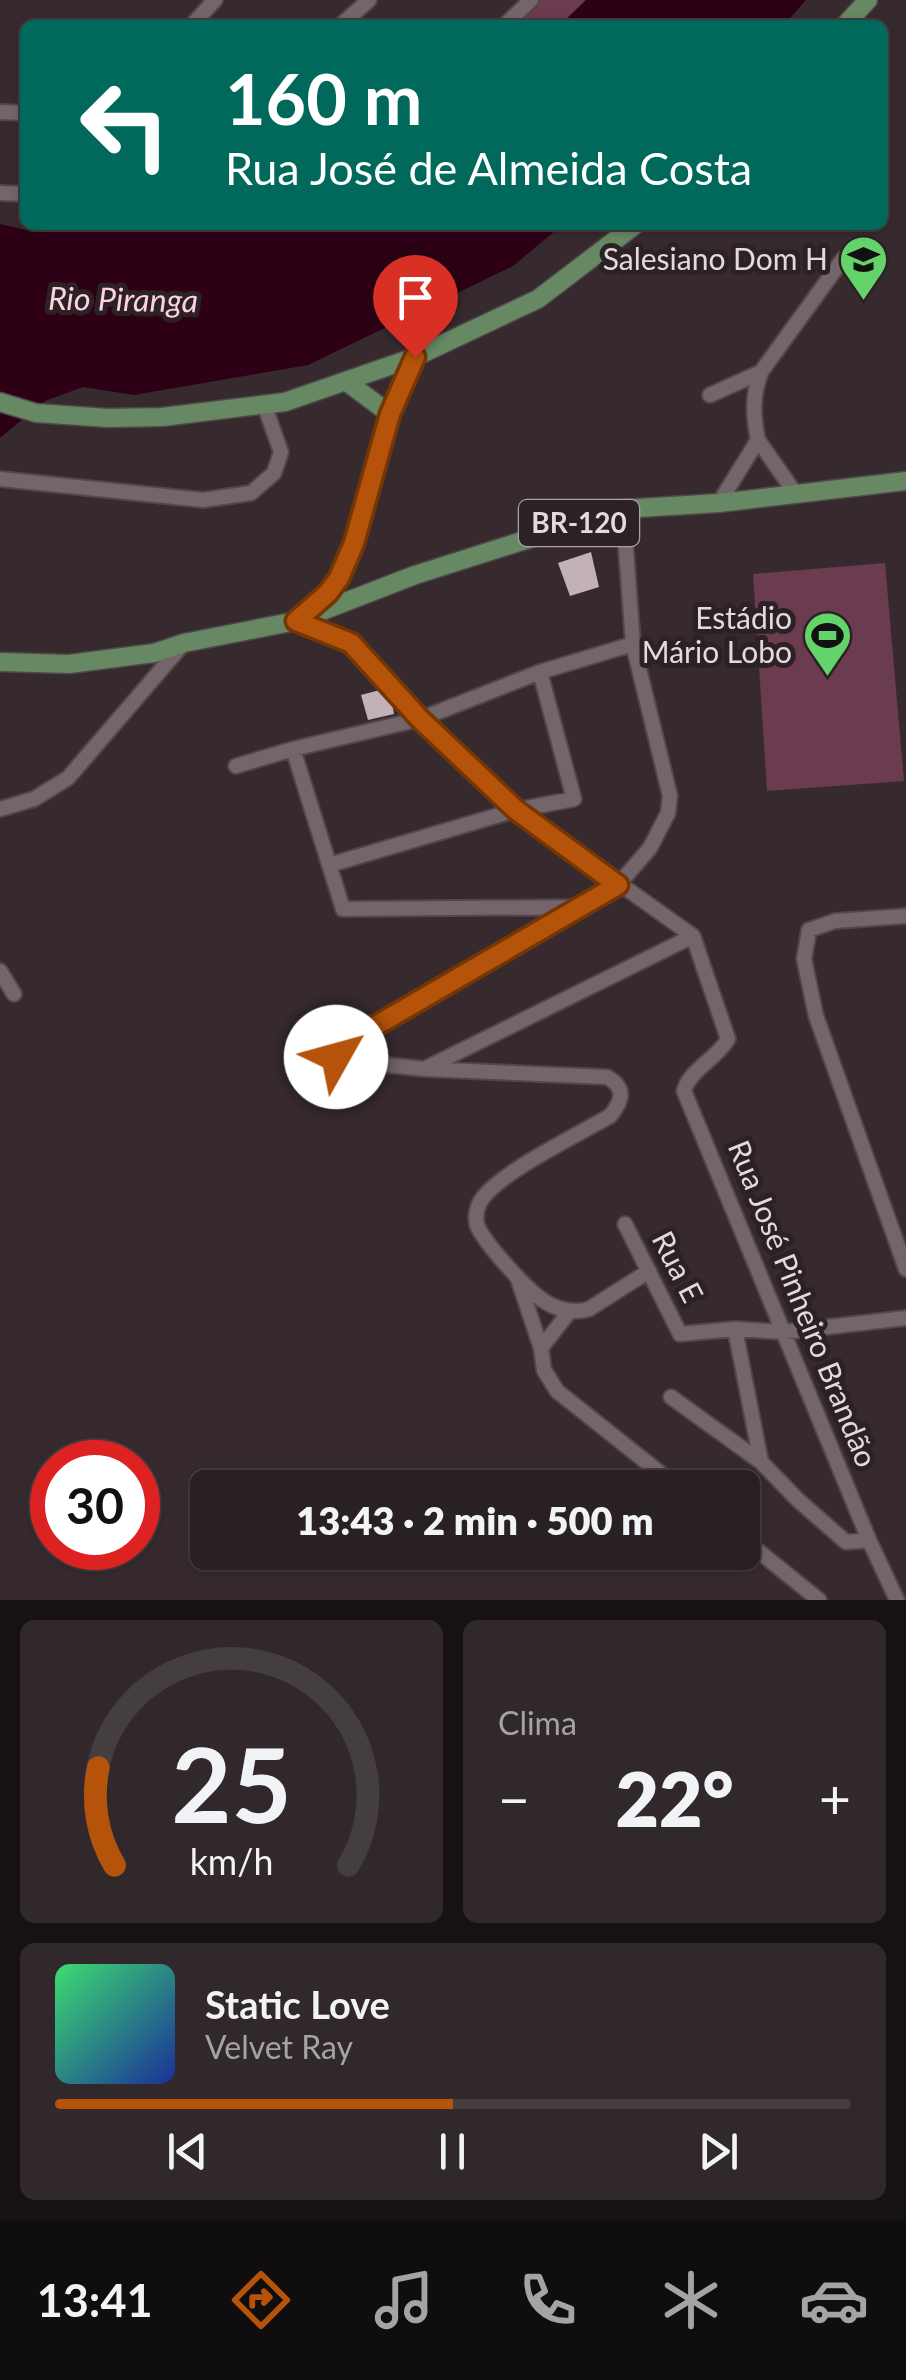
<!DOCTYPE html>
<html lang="pt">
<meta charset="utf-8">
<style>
:root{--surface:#282022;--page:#30282a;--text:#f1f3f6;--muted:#a5a3a5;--line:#443e40;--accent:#b45309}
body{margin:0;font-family:Lato,sans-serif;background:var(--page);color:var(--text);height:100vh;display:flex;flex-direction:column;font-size:38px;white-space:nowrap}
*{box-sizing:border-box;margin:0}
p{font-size:32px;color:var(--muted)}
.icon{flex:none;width:55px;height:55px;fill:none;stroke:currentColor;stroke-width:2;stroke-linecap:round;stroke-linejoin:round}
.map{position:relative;height:1600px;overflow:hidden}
.drawer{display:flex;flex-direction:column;gap:20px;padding:20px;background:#161213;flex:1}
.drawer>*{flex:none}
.banner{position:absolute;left:20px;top:20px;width:868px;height:210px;border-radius:15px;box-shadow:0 2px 8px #0004,0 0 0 2px var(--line);background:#00695c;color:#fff;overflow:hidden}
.speed{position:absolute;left:30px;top:1440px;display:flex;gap:20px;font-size:50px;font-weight:700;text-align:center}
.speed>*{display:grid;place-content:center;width:130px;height:130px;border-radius:50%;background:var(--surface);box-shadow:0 2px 8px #0004,0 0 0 2px var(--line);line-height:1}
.speed .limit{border:15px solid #d22;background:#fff;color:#111}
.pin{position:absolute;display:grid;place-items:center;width:85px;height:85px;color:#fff;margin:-102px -42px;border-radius:50% 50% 50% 0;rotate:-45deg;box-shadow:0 0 10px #0007}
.pin .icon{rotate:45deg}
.me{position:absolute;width:110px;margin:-55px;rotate:52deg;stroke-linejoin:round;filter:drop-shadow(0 0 8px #0008)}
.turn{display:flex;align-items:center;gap:35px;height:210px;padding:0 40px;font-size:45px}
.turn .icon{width:130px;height:130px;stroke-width:2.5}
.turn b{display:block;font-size:70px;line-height:85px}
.big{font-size:75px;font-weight:800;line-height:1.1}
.drawer .widget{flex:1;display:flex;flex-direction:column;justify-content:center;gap:15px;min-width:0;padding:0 35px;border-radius:15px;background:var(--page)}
.drawer .dial{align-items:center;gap:0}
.dial svg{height:260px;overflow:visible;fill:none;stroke:var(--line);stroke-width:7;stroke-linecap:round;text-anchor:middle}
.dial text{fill:var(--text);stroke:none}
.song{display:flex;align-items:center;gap:30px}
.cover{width:120px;height:120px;border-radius:15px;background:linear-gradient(135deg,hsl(140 70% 55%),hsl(230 70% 35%))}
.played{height:10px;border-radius:5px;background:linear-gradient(90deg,var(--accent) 50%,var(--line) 50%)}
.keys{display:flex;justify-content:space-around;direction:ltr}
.heat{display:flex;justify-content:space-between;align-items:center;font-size:55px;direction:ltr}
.drawer .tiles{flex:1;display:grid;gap:20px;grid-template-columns:1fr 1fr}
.widget:last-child{grid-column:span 2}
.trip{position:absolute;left:190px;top:1470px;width:570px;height:100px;border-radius:15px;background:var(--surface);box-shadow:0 2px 8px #0004,0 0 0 2px var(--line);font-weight:800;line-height:100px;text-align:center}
.dock{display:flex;height:160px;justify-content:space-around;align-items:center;background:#100d0e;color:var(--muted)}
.dock .icon{width:70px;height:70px}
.dock .on{color:var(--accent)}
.dock b{font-size:45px;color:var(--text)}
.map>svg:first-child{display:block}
.green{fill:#6b3b4f}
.water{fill:#2d0016}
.building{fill:#c2b2b8}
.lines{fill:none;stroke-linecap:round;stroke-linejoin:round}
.minor-casing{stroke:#50474a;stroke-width:18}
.major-casing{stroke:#50474a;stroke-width:21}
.minor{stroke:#736569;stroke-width:14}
.major{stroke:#668862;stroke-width:18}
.route-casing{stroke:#753606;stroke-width:25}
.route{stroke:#b45309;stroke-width:18}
.labels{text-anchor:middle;stroke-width:10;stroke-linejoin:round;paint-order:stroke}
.shield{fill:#2c2125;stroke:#aba2a6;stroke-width:2.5}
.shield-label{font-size:28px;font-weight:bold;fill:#e2dadd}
.poi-label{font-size:30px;fill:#e2dadd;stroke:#2c2125;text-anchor:end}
.street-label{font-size:30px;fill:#e2dadd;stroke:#2c2125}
.water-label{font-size:32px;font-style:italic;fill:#fed2e1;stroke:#2c2125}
</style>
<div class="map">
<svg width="906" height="1600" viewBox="0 0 906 1600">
<rect width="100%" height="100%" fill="#362a2e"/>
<path class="green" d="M534 0H586L560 25H508Z
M885 563 904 781 767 791 753 574Z"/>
<path class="water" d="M586 0H806L784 25H560Z
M0 224 36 232 104 225H562L513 266 308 365 134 395 83 387 45 401 0 438Z"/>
<path class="building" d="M591 552 599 587 570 596 558 563Z
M380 690 392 703 394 714 368 720 361 695Z"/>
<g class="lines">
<defs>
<path id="minor" d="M192 25 215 0
M341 25 369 0
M505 25 531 0
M0 112 25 113
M0 193 25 194
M710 395 761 372
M758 440C753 415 752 396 761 372L843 259
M0 479 203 500 251 493 274 473 281 452 265 407
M719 503 758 440 795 493
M623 509 633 644 670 796 668 813 650 848 618 885 600 898 346 1043 335 1053 340 1060 425 1069 607 1077C626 1088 623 1100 610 1116 579 1134 496 1174 480 1202 476 1210 475 1217 477 1225 484 1243 527 1290 544 1301 556 1309 574 1314 589 1309L649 1271
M296 621 351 643 420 719 516 810 693 936 426 1068
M293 749 343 909 584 907
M236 766 293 749 420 719 540 672 633 644
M0 809 34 799 68 778 184 643
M329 865 516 810 574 799 540 672
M906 916 835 921 809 930 804 959 816 1016 906 1269
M693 936 728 1039C717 1059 690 1069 684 1091L869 1540 897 1600
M0 971 14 994
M625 1224 680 1334 735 1329 784 1332 906 1318
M518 1279 541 1348 570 1311
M735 1329 761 1462
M541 1348 544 1370 557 1391 679 1488
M671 1397 761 1462 798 1500 846 1542 869 1540
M742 1538 819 1600"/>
<path id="major" d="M845 25 868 0
M347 382 390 414
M0 402 36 413 108 418 162 417 285 402 415 357 538 299 635 225
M304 614 328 593 339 578 354 543 390 414 415 357
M0 662 69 664 154 653 184 643 296 621 415 575 623 509 719 503 906 481"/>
</defs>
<use href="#minor" class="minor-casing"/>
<use href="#major" class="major-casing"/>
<use href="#minor" class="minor"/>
<use href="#major" class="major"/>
</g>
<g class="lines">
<defs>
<path id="route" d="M336 1057 346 1043 618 885 516 810 420 719 351 643 296 621 328 593 339 578 354 543 390 414 415 357"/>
</defs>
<use href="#route" class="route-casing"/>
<use href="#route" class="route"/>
</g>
<defs>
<symbol id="school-pin" viewBox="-11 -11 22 30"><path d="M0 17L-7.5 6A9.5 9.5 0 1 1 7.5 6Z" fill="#63d469" stroke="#2c2125"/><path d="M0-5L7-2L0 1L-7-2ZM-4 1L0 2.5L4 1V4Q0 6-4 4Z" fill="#111"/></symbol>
<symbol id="stadium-pin" viewBox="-11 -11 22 30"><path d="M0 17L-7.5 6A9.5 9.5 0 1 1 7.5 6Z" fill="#63d469" stroke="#2c2125"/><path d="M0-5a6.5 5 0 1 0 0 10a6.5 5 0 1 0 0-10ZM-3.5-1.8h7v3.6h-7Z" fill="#111"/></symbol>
</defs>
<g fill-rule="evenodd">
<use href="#school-pin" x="836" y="232" width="55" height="75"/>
<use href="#stadium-pin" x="800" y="608" width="55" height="75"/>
</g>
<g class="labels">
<rect class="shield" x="519" y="500" width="120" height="46" rx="8"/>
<g class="shield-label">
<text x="579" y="533">BR-120</text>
</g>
<g class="poi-label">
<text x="828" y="270">Salesiano Dom H</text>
<text x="792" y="629">Estádio<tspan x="792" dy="34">Mário Lobo</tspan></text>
</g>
<g class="street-label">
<text transform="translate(677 1267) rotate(63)" y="10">Rua E</text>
<text transform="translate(802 1304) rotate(68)" y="10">Rua José Pinheiro Brandão</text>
</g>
<g class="water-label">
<text transform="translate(123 300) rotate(1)" y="11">Rio Piranga</text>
</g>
</g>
</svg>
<div class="speed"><div class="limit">30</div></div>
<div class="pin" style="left:415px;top:357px;background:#d93025"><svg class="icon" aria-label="arrive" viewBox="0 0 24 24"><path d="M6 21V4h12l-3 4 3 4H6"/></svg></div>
<svg class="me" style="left:336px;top:1057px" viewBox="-20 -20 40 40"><circle r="19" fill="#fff"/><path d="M0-13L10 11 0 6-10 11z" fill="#b45309"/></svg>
<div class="trip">13:43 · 2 min · 500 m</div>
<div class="banner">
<div class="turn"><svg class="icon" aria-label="left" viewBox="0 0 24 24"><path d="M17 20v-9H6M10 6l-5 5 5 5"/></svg><div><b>160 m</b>Rua José de Almeida Costa</div></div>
</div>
</div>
<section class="drawer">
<div class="tiles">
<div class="widget dial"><svg viewBox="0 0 100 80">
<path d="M14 69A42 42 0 1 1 86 69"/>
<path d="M14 69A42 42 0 0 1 9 39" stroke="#b45309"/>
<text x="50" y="56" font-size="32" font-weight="700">25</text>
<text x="50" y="72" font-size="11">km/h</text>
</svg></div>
<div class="widget"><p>Clima</p>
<div class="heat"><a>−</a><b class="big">22°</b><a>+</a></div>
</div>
<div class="widget">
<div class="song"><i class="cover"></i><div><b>Static Love</b><p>Velvet Ray</p></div></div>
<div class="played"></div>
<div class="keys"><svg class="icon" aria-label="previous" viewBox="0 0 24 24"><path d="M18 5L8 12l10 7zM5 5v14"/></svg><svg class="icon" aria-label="pause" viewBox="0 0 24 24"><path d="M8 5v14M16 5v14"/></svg><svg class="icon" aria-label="next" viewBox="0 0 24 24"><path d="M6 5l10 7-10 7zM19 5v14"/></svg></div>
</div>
</div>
</section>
<nav class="dock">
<b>13:41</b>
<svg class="icon on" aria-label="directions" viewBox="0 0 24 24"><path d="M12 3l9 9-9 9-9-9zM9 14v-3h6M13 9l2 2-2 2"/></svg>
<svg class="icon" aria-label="music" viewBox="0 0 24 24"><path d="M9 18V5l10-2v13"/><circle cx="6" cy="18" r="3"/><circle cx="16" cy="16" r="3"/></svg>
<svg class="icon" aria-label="phone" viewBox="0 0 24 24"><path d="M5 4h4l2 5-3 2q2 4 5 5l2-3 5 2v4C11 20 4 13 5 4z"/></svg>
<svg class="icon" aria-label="climate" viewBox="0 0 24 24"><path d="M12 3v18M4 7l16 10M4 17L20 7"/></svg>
<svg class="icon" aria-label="car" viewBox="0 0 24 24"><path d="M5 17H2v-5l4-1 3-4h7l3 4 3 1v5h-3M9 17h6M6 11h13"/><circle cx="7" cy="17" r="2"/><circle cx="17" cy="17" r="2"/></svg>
</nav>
